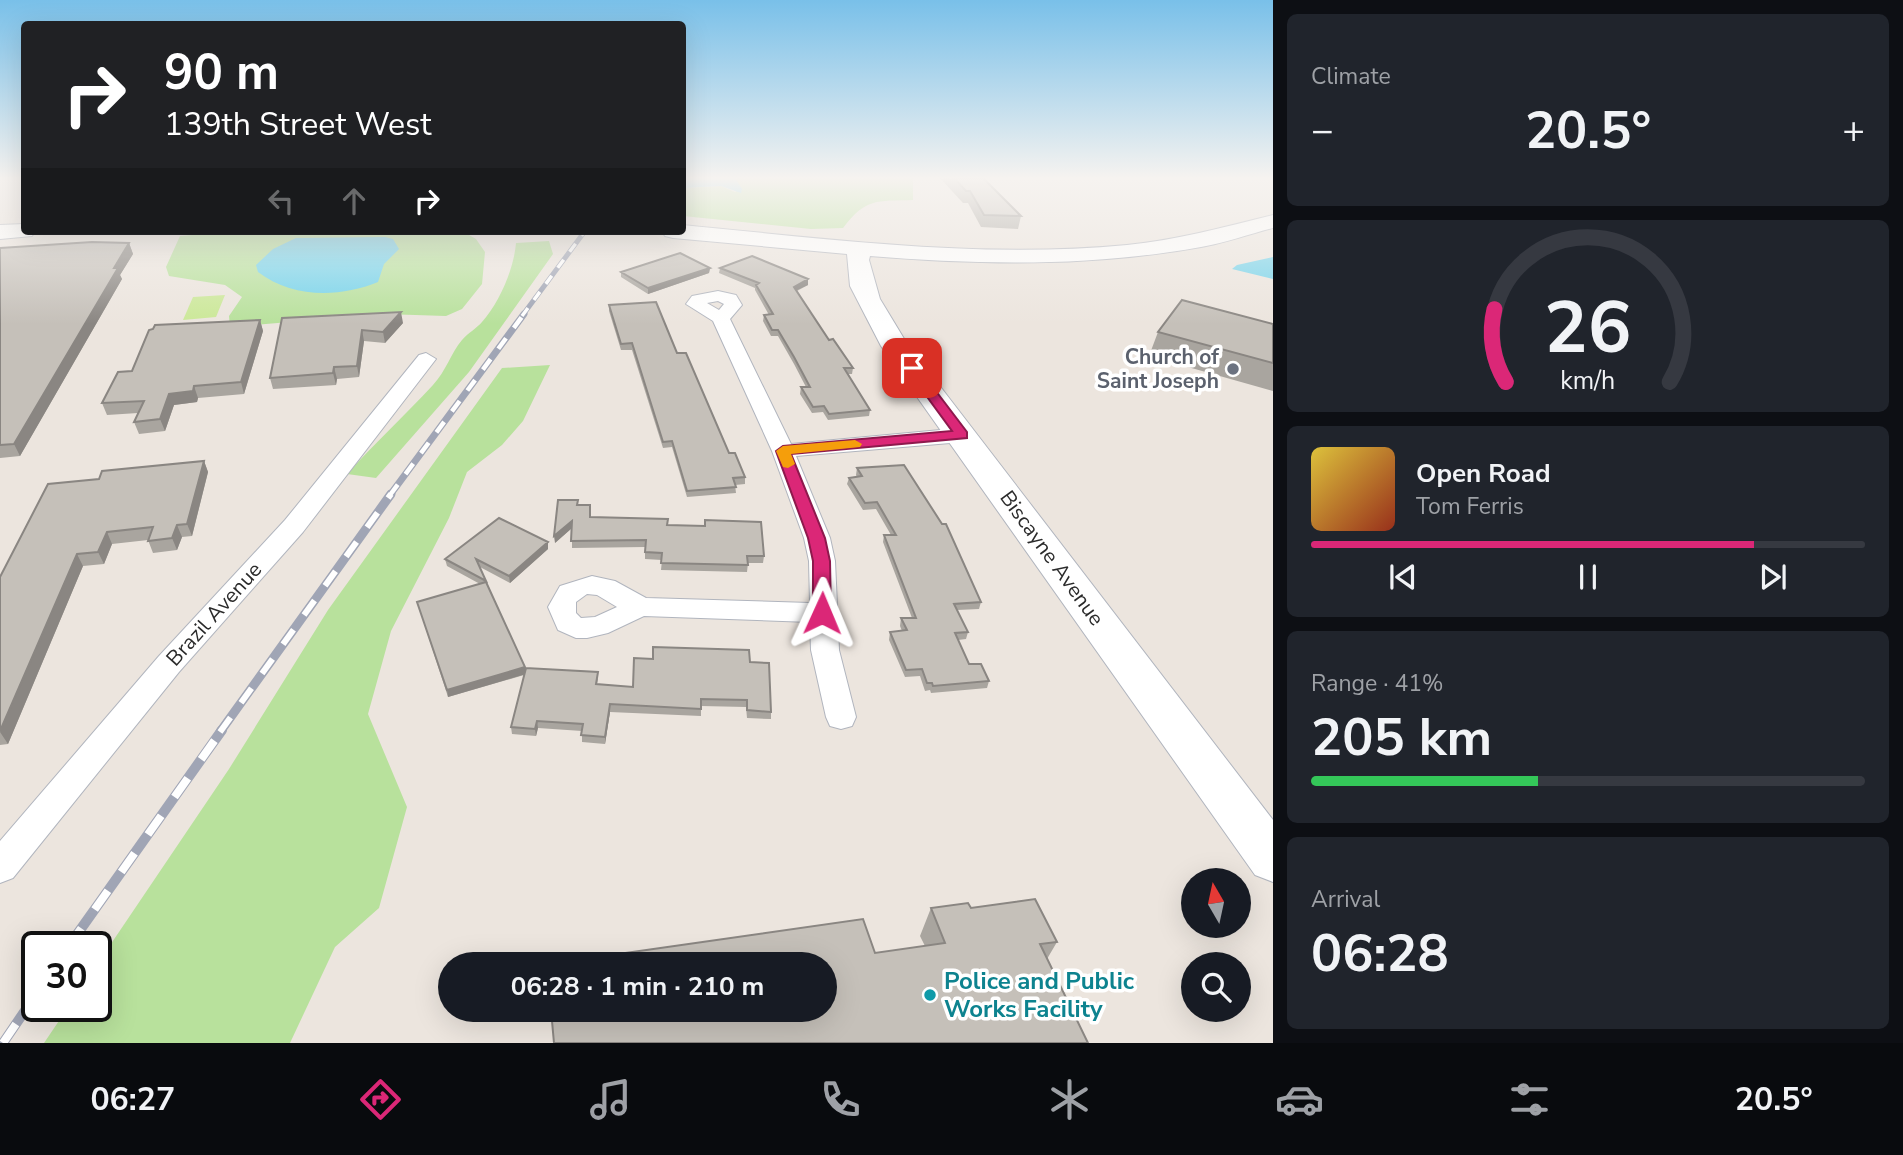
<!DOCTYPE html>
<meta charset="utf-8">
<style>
:root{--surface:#171b24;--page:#20242c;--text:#f1f3f6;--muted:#9ea1a6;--line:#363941;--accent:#db2777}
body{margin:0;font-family:"Nunito Sans",sans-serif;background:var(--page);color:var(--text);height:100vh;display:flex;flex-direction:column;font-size:26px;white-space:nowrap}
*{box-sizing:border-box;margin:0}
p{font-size:23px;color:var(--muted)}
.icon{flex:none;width:38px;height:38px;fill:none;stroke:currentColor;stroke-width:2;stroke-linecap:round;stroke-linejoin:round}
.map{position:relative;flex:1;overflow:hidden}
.panel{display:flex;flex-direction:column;gap:14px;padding:14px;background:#0d0f14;width:630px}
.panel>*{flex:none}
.top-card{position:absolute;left:21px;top:21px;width:665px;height:214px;border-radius:7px;box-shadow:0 7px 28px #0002;background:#202124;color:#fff;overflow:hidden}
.needle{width:46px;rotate:351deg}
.buttons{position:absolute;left:1181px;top:868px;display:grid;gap:14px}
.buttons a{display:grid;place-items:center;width:70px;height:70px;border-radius:50%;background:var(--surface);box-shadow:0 7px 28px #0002;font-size:35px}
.speed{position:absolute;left:21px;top:931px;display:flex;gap:14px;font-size:35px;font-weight:700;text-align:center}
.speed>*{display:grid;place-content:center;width:91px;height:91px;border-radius:50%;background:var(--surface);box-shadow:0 7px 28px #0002;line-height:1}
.speed .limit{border:4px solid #111;border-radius:10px;background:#fff;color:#111}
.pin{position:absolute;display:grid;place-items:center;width:60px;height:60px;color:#fff;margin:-30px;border-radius:14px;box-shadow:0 4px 10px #0006}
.me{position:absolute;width:77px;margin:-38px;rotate:1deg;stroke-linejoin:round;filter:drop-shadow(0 0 5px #0008)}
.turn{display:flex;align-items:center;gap:24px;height:147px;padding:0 28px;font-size:32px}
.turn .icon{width:91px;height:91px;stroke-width:2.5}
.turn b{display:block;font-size:49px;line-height:60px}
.lanes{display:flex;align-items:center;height:66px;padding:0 28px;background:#0003;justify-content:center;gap:35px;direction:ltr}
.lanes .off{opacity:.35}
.big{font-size:52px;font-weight:700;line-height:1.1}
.panel .tile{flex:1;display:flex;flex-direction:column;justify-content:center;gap:10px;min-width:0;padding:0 24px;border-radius:10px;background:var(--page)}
.panel .dial{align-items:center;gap:0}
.dial svg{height:182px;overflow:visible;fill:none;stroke:var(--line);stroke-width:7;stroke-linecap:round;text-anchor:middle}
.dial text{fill:var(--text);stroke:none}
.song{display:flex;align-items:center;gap:21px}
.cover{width:84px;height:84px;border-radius:10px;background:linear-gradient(135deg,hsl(50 70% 55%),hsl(10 70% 35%))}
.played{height:7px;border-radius:4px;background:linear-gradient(90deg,var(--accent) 80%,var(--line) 80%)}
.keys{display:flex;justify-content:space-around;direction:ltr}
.heat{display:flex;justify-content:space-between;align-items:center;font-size:38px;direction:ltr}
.charge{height:10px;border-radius:5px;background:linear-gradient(90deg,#34c759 41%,var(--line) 0)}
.trip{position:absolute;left:438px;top:952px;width:399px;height:70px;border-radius:35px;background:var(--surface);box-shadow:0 7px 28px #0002;font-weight:700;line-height:70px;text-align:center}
.tabs{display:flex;height:112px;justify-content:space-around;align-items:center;background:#090b0e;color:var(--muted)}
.tabs .icon{width:49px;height:49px}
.tabs .active{color:var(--accent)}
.tabs b{font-size:32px;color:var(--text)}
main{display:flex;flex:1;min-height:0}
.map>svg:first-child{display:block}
.green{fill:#b8e19c}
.pitch{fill:#cbe898}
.water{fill:#74d3eb}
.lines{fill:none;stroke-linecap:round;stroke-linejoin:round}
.street-casing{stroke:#b1b5be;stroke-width:2}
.secondary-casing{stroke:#b1b5be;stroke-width:2}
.street{fill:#fff;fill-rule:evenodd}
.secondary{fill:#fff;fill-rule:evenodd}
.rail-far3-casing{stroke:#a0a5b5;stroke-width:5}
.rail-far2-casing{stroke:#a0a5b5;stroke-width:7}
.rail-far1-casing{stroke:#a0a5b5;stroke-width:9}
.rail-casing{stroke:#a0a5b5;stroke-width:10}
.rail-far3{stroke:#fff;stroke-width:3.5;stroke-dasharray:10;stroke-linecap:butt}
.rail-far2{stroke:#fff;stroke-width:4.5;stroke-dasharray:13;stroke-linecap:butt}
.rail-far1{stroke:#fff;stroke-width:6;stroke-dasharray:18;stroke-linecap:butt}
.rail{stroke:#fff;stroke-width:8;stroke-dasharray:23;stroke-linecap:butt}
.wall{fill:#a9a59f}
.shaded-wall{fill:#8a8682}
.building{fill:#c5c0b9;stroke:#8a8682;stroke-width:2}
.route{fill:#db2777;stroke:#8e194d;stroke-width:2}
.slow{fill:#f59e0b}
.worship-dot{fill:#6b7280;stroke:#fff;stroke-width:2.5}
.culture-dot{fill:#0f9aa8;stroke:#fff;stroke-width:2.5}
.labels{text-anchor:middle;stroke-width:7;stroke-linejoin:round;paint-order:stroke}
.worship-label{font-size:21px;font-weight:bold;fill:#5b616d;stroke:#fff;text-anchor:end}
.street-label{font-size:21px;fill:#2b2b2b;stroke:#fff}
.near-culture-label{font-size:24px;font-weight:bold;fill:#0d838f;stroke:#fff;text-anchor:start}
</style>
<main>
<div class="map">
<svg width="1273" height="1043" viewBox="0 0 1273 1043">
<rect width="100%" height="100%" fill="#ece5de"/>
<path class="green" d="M735 178H913V200C876 201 866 198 843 228L811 229 683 216 682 188 721 186 735 192 741 189Z
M243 231H462L476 239 485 252 482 284 462 309 446 316 384 314 230 327 229 316 242 297 225 285 169 276 166 267 180 236Z
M549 241 553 254 469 372 376 478 347 474C375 443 405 415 433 385 446 371 451 353 462 340 468 333 477 328 482 322 500 302 514 268 516 243Z
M550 365 523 421 502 445 467 472 449 518 391 631 368 714 407 807 379 908 335 947 290 1043H44L69 1006H96V966L229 769 328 610 502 368Z"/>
<path class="pitch" d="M225 295 216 317 183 320 193 297Z"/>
<path class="water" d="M683 178H735L742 189 741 193 721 186 683 188Z
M385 237 393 239 399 249 384 264 378 282C339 298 292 298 258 272L256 265 273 249 296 238Z
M1273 257V279L1232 269 1237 265Z"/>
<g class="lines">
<defs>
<path id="street" d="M718 291 736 295 742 305 730 319 791 444 962 428 970 430 973 435 970 440 962 442 796 456 830 538 835 561 839 650 856 717 852 726 841 729 830 726 826 717 811 650 810 622 644 616 608 633 587 638H576L558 630 548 607 560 586 592 576 615 581 646 598 810 603 809 561 804 538 772 451 713 321 686 304 692 296ZM718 301 724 304 719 310 707 303ZM587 594 597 595 617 607 595 617 581 618 576 613V602Z
M426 353 436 359 303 532 179 672 13 878 0 883V841L159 656 285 520 419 355Z"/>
<path id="secondary" d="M1273 215V228C1249 234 1225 243 1201 247 1091 267 980 265 870 256L869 260 880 299 906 342 1273 820V882L1255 875 881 346 850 286 847 254 673 238 665 236 662 231H682V225C830 239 979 259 1127 245 1177 240 1225 227 1273 215Z
M24 224V231H35L32 236 0 239V225Z"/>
</defs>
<use href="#street" class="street-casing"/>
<use href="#secondary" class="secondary-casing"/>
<use href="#street" class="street"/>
<use href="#secondary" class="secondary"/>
<defs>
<path id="rail-far3" d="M522 316 585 231"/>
<path id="rail-far2" d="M390 495 524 314"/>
<path id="rail-far1" d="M220 732 391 494"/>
<path id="rail" d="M68 947 222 730
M3 1043 37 993"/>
</defs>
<use href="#rail-far3" class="rail-far3-casing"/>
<use href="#rail-far2" class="rail-far2-casing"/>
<use href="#rail-far1" class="rail-far1-casing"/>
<use href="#rail" class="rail-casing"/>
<use href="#rail-far3" class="rail-far3"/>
<use href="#rail-far2" class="rail-far2"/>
<use href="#rail-far1" class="rail-far1"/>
<use href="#rail" class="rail"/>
</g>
<path class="wall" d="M940 178H983L1021 216 1018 229 981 227 968 203H963Z
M129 243 133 254 120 275 122 279 20 456 0 458V248Z
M710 268 709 273 648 294 621 277V272Z
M720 268 808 285 797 291 829 340 853 368 852 374H848L870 410 869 416 828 420 823 412 812 413 800 394 801 387H806L794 364 778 336H771L763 321 764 315H769L755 290V288L719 273Z
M609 305 677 353 729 453 745 477V484L735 485 736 493 687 497 672 447 663 448 632 350H621L609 311Z
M282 318 403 323 385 343 364 341 359 377 337 379 336 385 273 389 270 378Z
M260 320 263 331 244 394 198 398 197 402 174 405 165 431 139 434 134 422 138 413 107 415 102 403 132 371Z
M1273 324V391L1149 356 1158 332Z
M204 461 208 472 192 536 182 537 177 550 153 553 148 540 112 544 104 564 83 566 8 744 0 745V577L99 479Z
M857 468 981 602 979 609 957 610 968 632 966 639 958 640 969 664 989 681 987 688 931 693 930 690 925 691 920 676 905 677 889 640 890 632 902 631 900 626 901 618H912L883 542 884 535H891L876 509 863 510 847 484 849 478 857 477 856 475Z
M578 500V505L591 517 668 525 764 556 763 563H748L747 572 661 570 662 560 645 559V547L572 548V528L555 543Z
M548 542V549L510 583 480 567 525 670 598 679 597 684 633 687 750 662 771 712V719L747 718 746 707 701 706V716L610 712 605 744 582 742V731L538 728 536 736 512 734 511 727 524 675 448 697 417 602 480 584 447 566 445 559Z
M931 908 1057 942 1047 959 875 953 925 946 920 936Z"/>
<path class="shaded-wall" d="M129 243 133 254 120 275 122 279 20 456 14 444 114 268Z
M710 268 709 273 648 294V288Z
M808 279V285L793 292 794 287Z
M401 312 403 323 385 343 383 332Z
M260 320 263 331 244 394 241 382Z
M362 330 364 341 359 377 357 366Z
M334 367 337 379 336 385 333 373Z
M194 386 198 398 197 402 174 405 165 431 160 419 169 394Z
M204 461 208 472 192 536 187 524Z
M572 521V528L555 543 554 536Z
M177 525 182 537 177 550 172 538Z
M107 532 112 544 104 564 98 552Z
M548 542V549L510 583 509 576Z
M77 554 83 566 8 744 0 732Z
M525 667 526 674 448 697 447 690Z
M610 704V712L605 744V737Z
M537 721 538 728 536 736 535 729Z"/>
<path class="building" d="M954 178H983L1021 216 984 215 970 191H966Z
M92 242 129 243 114 268H118L14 444 0 445V248Z
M680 253 710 268 648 288 621 272Z
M752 256 808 279 794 287 829 340 833 339 853 368H844L870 410 829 414 824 406 813 407 801 387H810L794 357 778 330H772L764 315 773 314 756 285 759 283 720 268Z
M1182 300 1273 324V363L1158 332Z
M656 302 677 353H686L729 453H735L745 477 733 478 736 487 687 491 672 441 663 442 632 343 621 344 609 305Z
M401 312 383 332 362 330 357 366 334 367 333 373 270 378 282 318Z
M260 320 241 382 194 386 193 391 169 394 160 419 134 422 144 401 102 403 118 372 132 371 149 330 153 329 155 325Z
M204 461 187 524 177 525 172 538 148 541 153 527 107 532 98 552 77 554 0 731V577L48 484 99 479 102 471Z
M904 465 942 524H946L981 602 954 604 968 632 955 633 969 664H981L989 681 933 686 932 683H927L922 669 906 670 890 632 907 630 901 618H916L884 535H896L877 502 865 503 849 478 862 476 857 468Z
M558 500H578L577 505H590V517L668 519 667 525 705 526V520L761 522 764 556H747L748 565 661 563 662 553 645 552 646 540 571 541 572 521 554 536Z
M499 518 548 542 509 576 476 559 486 581 445 559Z
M486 582 525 667 447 690 417 602Z
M653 647 749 650 750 662 769 663 771 712 747 710V700L701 699V709L610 704 605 737 581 735 583 724 537 721 535 729 511 727 526 668 598 672 596 684 633 687 634 658 653 659Z
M1035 899 1057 942 1040 944 1088 1043H554L551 1010H824V964H548L863 919 875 953 945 943 931 908 968 903 971 908Z"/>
<linearGradient id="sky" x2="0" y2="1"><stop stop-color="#79c0e9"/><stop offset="0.55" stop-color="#f6f3f0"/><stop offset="1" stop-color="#f6f3f0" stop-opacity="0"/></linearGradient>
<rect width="1273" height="324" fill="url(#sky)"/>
<path class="route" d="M912 364 916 365 967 432V438L791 454 825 538 830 561 831 613 828 618H816L813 613V561L808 538 776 451 783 446 952 431 906 368Z"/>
<path class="slow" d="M855 440 862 444 860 447 791 454 795 464 788 468 783 467 776 451 783 446Z"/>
<circle class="worship-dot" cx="1233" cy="369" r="7"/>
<circle class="culture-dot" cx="930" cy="995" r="7"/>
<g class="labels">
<g class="worship-label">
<text x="1219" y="364">Church of<tspan x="1219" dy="24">Saint Joseph</tspan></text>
</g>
<g class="street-label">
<text transform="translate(1052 558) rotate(54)" y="7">Biscayne Avenue</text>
<text transform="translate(214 614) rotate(-48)" y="7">Brazil Avenue</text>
</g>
<g class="near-culture-label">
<text x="944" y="989">Police and Public<tspan x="944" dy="28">Works Facility</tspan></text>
</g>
</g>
</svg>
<div class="buttons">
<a><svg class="needle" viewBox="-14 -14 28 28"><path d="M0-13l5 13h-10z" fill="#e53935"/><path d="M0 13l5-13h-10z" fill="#9ea1a6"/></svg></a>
<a><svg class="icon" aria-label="search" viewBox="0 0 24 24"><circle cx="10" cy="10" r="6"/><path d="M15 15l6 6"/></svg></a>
</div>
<div class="speed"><div class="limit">30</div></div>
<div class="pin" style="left:912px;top:368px;background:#d93025"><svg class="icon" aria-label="arrive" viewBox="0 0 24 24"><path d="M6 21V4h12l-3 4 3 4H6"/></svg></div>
<svg class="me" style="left:822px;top:613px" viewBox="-20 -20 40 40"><path d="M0-17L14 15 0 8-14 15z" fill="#db2777" stroke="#fff" stroke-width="4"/></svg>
<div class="trip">06:28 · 1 min · 210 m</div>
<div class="top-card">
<div class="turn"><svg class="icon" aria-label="right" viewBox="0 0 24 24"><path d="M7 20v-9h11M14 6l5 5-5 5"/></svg><div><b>90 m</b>139th Street West</div></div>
<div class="lanes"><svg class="icon off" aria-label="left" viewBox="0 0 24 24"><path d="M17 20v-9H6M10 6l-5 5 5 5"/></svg><svg class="icon off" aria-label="ahead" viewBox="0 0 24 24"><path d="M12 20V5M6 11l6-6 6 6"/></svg><svg class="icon" aria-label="right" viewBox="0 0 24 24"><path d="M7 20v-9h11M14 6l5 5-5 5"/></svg></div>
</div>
</div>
<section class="panel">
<div class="tile"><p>Climate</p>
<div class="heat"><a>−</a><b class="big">20.5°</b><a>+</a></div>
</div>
<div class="tile dial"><svg viewBox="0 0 100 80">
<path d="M14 69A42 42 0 1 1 86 69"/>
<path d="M14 69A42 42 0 0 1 9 37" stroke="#db2777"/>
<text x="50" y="56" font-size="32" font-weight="700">26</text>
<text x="50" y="72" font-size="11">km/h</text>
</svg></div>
<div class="tile">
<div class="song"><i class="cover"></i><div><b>Open Road</b><p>Tom Ferris</p></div></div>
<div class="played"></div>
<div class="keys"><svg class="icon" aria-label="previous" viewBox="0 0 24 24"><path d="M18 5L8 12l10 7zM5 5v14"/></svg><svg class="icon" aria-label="pause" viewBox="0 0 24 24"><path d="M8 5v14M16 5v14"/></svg><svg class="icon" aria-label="next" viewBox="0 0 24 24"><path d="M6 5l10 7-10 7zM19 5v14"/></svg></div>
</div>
<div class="tile"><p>Range · 41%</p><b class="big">205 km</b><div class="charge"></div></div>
<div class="tile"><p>Arrival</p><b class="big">06:28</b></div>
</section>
</main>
<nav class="tabs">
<b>06:27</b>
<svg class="icon active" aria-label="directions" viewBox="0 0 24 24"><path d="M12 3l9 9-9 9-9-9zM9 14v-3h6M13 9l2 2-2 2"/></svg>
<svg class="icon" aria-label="music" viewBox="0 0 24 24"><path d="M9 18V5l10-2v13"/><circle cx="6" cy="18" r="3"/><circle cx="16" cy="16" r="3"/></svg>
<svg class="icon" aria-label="phone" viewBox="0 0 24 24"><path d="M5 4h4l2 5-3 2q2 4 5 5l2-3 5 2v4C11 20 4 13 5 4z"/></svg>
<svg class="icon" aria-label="climate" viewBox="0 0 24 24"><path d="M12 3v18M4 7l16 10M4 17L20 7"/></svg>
<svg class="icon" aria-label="car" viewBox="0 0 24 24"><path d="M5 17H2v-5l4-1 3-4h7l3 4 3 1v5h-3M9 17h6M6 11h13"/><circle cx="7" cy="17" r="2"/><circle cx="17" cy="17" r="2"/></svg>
<svg class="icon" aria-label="filters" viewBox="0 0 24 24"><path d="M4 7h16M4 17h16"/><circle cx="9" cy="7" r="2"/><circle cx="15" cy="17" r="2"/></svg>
<b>20.5°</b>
</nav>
